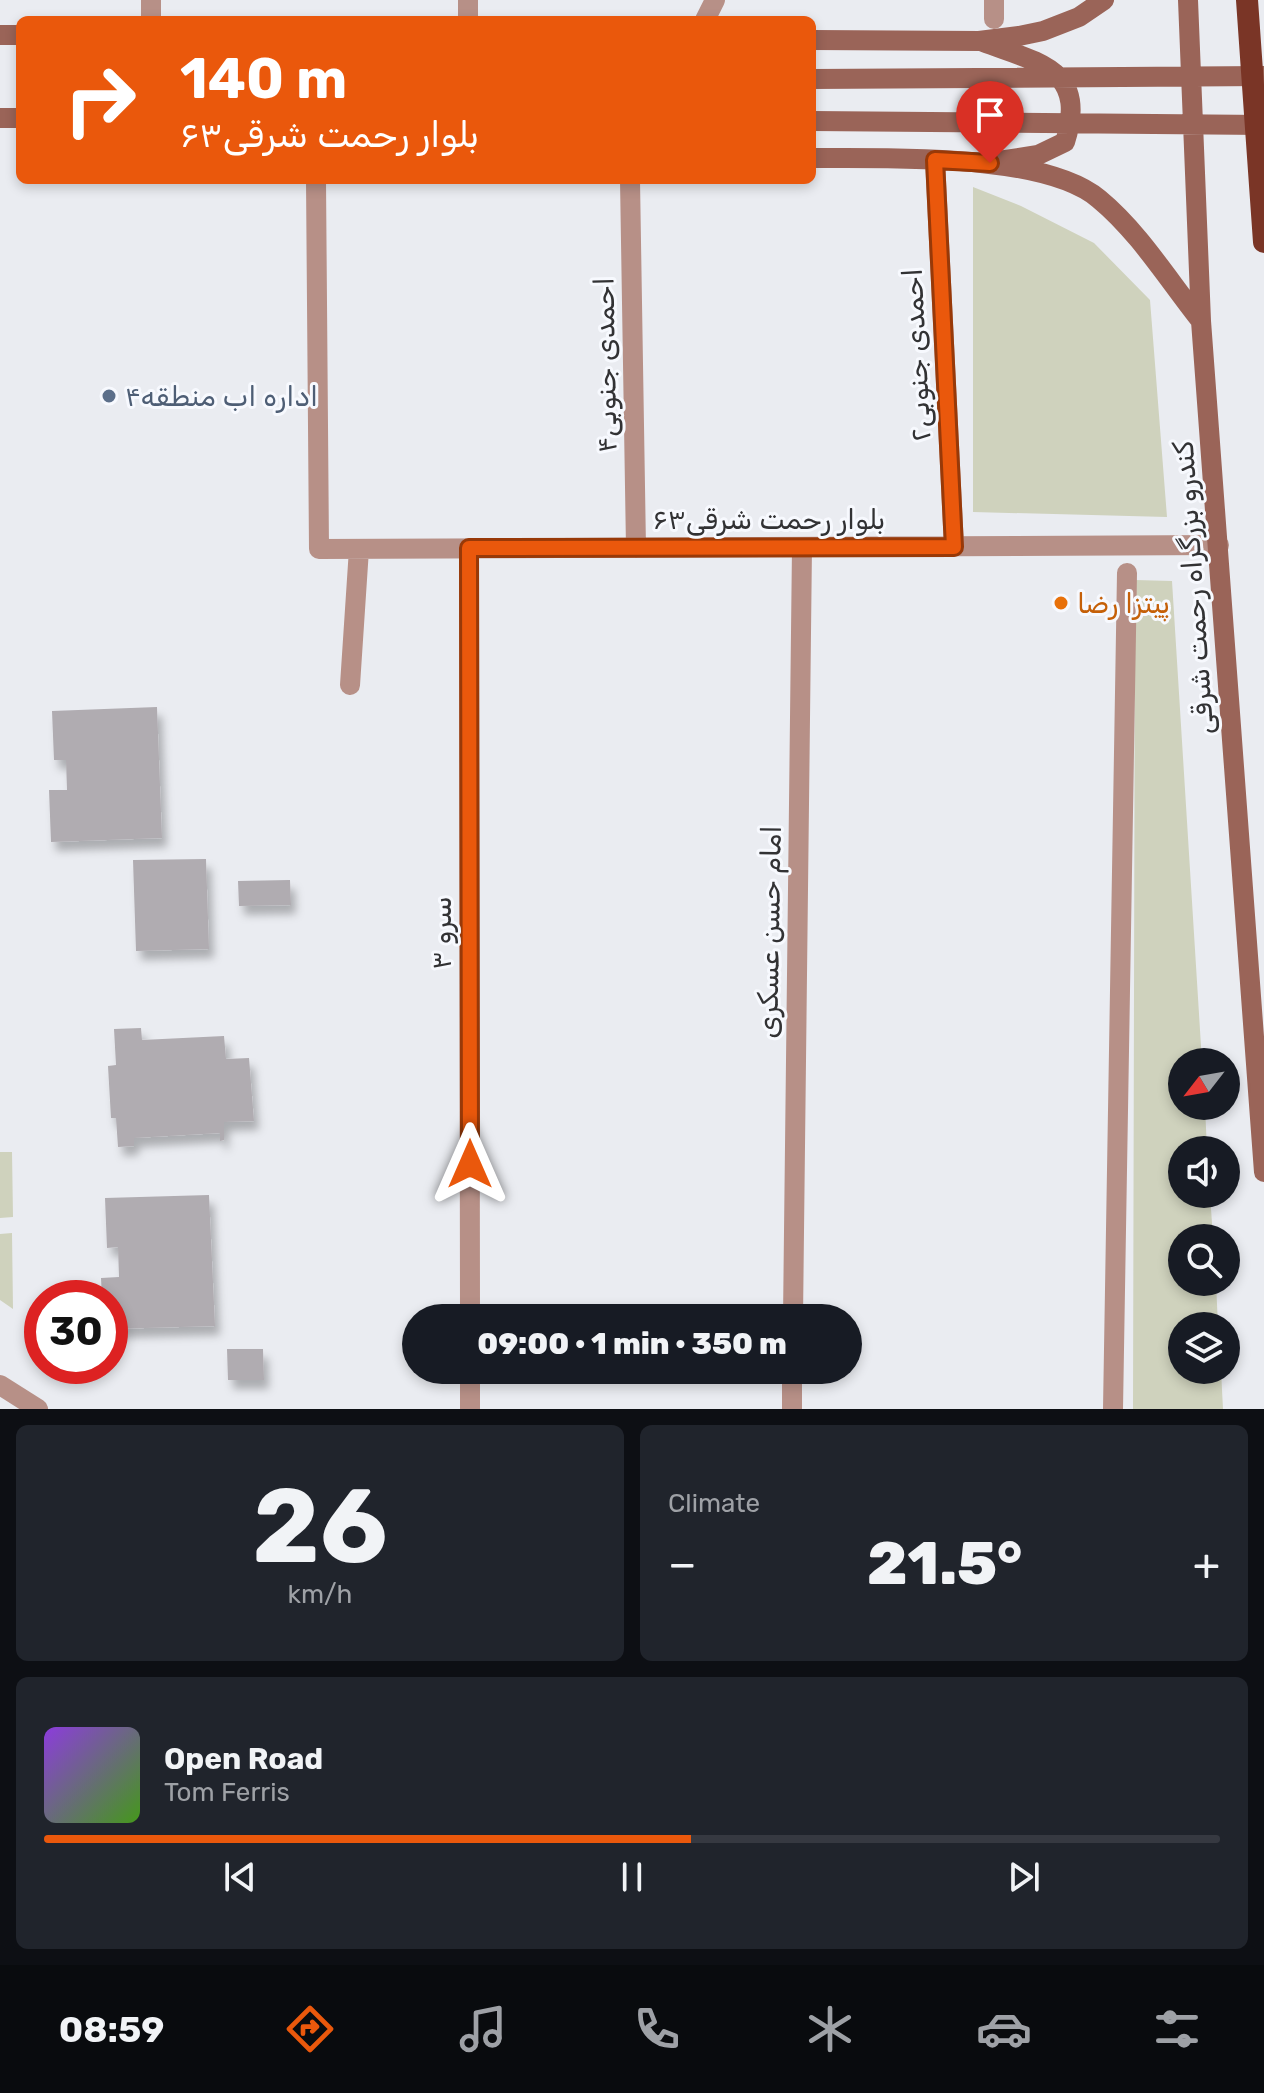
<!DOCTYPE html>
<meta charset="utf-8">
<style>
:root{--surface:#171b24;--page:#20242c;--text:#f1f3f6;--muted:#9ea1a6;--line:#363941;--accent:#ea580c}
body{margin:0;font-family:Rubik,Vazirmatn,sans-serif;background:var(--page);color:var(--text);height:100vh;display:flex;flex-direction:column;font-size:30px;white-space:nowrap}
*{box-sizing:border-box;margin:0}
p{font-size:26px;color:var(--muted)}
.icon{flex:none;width:44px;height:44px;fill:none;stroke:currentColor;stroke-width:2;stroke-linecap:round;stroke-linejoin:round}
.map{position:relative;height:1409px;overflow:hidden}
.drawer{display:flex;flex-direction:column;gap:16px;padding:16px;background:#0d0f14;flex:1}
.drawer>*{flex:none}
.banner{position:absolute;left:16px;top:16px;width:800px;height:168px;border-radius:12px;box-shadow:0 4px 12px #0003;background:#ea580c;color:#fff;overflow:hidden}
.needle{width:52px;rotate:239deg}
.controls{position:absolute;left:1168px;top:1048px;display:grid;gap:16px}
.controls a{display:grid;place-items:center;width:72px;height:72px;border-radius:50%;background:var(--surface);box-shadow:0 4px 12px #0003;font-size:40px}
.speed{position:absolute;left:24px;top:1280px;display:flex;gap:16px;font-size:40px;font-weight:700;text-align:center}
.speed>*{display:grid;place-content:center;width:104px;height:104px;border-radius:50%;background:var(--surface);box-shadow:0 4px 12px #0003;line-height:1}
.speed .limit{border:12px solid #d22;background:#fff;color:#111}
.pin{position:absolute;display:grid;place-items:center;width:68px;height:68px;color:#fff;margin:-82px -34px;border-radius:50% 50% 50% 0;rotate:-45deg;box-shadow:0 0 8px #0007}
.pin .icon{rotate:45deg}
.me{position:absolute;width:88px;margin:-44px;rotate:0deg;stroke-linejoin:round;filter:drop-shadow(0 0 6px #0008)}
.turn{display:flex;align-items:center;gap:28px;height:168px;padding:0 32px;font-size:36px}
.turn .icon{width:104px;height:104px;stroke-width:2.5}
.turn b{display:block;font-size:56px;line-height:68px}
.big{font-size:60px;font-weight:800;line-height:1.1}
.drawer .card{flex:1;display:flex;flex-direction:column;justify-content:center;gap:12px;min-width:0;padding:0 28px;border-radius:12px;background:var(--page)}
.drawer .dial{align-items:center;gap:0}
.dial b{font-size:104px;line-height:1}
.song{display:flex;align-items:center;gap:24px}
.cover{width:96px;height:96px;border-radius:12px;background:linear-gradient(135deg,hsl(270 70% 55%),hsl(100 70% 35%))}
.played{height:8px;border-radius:4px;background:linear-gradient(90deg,var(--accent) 55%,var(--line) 55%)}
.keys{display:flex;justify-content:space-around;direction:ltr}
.heat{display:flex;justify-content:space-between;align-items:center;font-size:44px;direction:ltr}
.drawer .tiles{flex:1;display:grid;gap:16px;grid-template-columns:1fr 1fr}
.card:last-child{grid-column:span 2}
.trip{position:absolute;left:402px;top:1304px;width:460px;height:80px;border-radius:40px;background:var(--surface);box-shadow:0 4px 12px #0003;font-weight:800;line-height:80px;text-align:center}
.dock{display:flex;height:128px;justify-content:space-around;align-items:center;background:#090b0e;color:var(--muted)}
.dock .icon{width:56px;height:56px}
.dock .current{color:var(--accent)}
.dock b{font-size:36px;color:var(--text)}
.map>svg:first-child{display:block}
.green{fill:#cfd2bd}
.building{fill:#b0acb1;filter:url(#shadow)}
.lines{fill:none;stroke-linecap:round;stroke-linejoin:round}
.minor{stroke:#b79087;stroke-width:20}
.tertiary{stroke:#b79087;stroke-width:20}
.secondary{stroke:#9a6458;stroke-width:20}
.trunk{stroke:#7a3526;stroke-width:22}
.route-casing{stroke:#983908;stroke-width:20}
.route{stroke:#ea580c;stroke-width:14}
.service-dot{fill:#5c6f8a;stroke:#f7f9fe;stroke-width:3}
.food-dot{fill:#e8710a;stroke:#f7f9fe;stroke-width:3}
.labels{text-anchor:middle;stroke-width:6;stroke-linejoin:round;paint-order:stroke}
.street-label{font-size:28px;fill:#323234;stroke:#f7f9fe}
.service-label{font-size:28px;fill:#4e5e75;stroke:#f7f9fe;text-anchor:start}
.food-label{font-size:28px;fill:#c56008;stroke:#f7f9fe;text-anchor:start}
</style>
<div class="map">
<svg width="1264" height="1409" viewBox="0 0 1264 1409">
<defs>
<filter id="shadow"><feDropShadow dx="5" dy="9" stdDeviation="4" flood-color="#0004"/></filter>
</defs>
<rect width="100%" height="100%" fill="#eaecf1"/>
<path class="green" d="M973 187 1021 206 1094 243 1150 300 1167 517 973 512Z
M1135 580 1172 581 1202 1062H1182V1106H1205L1207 1150H1182V1194H1210L1213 1238H1182V1282H1216L1218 1326H1182V1370H1221L1223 1409H1133Z
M0 1152H12L13 1217 0 1218Z
M12 1233 13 1309 0 1300V1234Z"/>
<path class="building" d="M157 707 162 838 51 842 49 790H67L66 760H54L52 711Z
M206 859 209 949 136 951 133 860Z
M290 880 291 905 239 906 238 881Z
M141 1028 142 1040 224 1036 226 1059 249 1058 254 1121 224 1122V1140L220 1141V1133L134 1138V1146L118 1147 116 1118H111L108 1066 116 1065 114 1029Z
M209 1195 215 1326 110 1329V1298H102L101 1278 119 1277 118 1247 107 1248 105 1198Z
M227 1349H263L264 1380H228Z"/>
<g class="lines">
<path class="minor" d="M151 0V20
M468 0V20
M994 19V0
M705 20 715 0
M935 160 954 547
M316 180 319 549 1219 545
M630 180 636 548
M469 548 470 1318
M350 685 359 549
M793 1318 802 547
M470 1370V1409
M792 1409V1370
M1113 1409 1127 573"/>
<path class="tertiary" d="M0 1385 38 1409"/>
<path class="secondary" d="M1188 0 1201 321 1264 1172
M0 35H20
M812 40 979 41 1019 36 1043 31 1079 17 1104 0
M983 42C1039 63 1088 69 1065 142L1038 155 999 161
M812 79 1264 76
M0 118H20
M812 121 1264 125
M812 158C885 159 1043 152 1099 199 1139 232 1169 281 1201 321"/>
<path class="trunk" d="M1247 0 1264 242"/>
</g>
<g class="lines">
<defs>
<path id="route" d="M470 1164 469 548 954 547 935 160 990 163"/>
</defs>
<use href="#route" class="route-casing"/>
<use href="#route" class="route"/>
</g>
<circle class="service-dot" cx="109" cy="396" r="8"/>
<circle class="food-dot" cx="1061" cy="603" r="8"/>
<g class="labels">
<g class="street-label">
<text transform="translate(916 355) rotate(-93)" y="10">احمدی جنوبی۲</text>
<text transform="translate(605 365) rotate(-91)" y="10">احمدی جنوبی۴</text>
<text x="769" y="529">بلوار رحمت شرقی۶۳</text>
<text transform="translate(1193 588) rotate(-94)" y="10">کندرو بزرگراه رحمت شرقی</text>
<text transform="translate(769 932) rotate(-89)" y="10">امام حسن عسکری</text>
<text transform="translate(441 933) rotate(-90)" y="10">سرو ۳</text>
</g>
<g class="service-label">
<text x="125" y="406">اداره اب منطقه۴</text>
</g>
<g class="food-label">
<text x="1077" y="613">پیتزا رضا</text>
</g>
</g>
</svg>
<div class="controls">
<a><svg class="needle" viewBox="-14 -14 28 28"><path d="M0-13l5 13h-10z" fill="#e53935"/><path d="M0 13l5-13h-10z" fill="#9ea1a6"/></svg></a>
<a><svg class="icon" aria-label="sound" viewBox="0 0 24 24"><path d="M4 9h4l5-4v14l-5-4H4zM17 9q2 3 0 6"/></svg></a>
<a><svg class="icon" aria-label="search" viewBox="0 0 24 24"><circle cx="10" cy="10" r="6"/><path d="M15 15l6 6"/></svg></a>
<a><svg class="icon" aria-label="layers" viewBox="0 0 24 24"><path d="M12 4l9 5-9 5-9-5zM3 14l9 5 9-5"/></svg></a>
</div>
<div class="speed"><div class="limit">30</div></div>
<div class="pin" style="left:990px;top:163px;background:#d93025"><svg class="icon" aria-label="arrive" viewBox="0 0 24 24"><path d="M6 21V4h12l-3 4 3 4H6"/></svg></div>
<svg class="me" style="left:470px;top:1164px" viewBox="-20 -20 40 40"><path d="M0-17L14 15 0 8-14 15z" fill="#ea580c" stroke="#fff" stroke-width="4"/></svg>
<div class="trip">09:00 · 1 min · 350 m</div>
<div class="banner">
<div class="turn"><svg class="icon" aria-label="right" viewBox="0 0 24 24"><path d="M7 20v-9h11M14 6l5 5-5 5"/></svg><div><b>140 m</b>بلوار رحمت شرقی۶۳</div></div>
</div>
</div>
<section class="drawer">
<div class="tiles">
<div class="card dial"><b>26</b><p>km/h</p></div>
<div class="card"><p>Climate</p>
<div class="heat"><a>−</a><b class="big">21.5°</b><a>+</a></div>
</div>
<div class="card">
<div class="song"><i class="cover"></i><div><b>Open Road</b><p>Tom Ferris</p></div></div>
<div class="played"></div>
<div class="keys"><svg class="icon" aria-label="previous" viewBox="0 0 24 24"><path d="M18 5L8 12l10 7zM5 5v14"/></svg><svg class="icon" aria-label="pause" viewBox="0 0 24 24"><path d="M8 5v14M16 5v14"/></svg><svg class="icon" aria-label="next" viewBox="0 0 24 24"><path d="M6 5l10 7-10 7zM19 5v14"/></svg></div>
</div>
</div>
</section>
<nav class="dock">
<b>08:59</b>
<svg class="icon current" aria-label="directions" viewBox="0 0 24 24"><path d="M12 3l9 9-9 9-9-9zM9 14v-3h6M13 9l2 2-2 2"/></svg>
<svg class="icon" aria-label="music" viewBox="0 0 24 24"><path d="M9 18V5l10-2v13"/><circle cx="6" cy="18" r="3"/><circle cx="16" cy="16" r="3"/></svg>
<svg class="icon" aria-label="phone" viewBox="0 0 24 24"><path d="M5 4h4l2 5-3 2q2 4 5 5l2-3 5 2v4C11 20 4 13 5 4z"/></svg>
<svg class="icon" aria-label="climate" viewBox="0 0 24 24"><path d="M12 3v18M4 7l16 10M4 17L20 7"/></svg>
<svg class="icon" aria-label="car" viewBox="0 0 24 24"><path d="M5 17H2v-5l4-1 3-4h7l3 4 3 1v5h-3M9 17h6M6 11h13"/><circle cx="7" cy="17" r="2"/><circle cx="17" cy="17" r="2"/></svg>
<svg class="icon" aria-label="filters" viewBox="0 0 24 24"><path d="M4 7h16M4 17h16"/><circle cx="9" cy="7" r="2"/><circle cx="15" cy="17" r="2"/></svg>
</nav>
